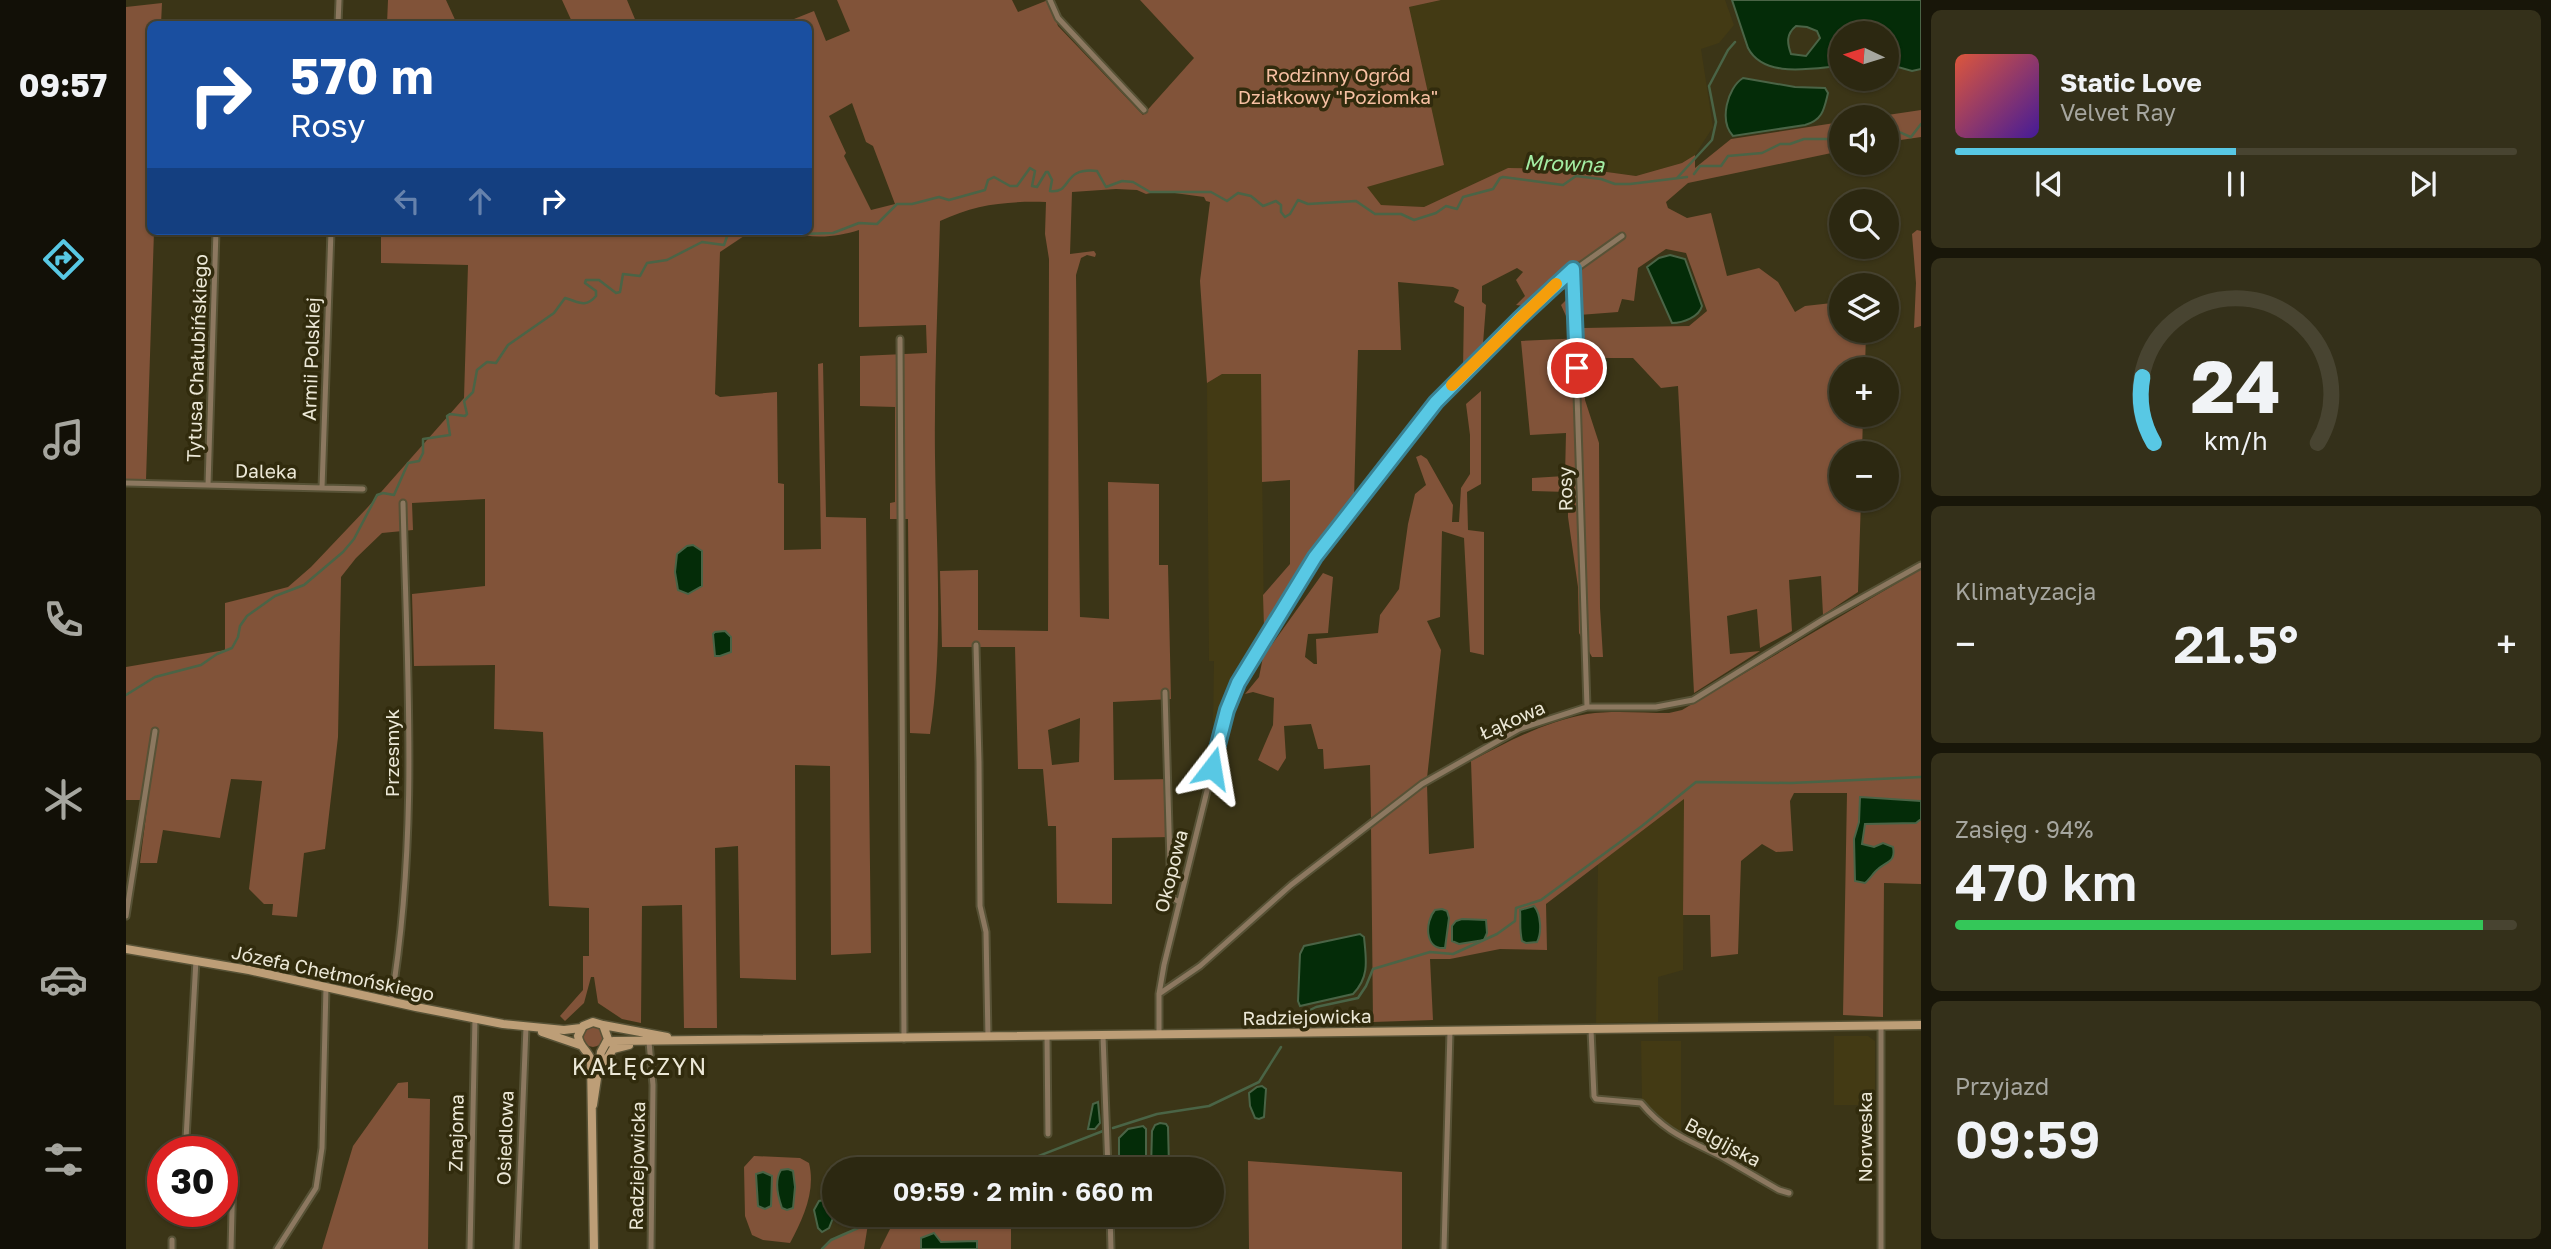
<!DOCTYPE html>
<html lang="pl">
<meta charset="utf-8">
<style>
:root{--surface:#2c2811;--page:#34301a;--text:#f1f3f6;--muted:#a6a69f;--line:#484431;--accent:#58c8e4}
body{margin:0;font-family:"Golos Text",sans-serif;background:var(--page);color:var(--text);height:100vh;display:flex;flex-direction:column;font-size:26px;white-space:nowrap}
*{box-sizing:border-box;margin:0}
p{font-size:23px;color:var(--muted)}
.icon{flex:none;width:38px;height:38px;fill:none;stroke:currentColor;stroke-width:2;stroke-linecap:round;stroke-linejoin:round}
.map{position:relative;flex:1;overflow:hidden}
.panel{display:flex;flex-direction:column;gap:10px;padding:10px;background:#181609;width:630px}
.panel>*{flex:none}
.guide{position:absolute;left:21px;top:21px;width:665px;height:214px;border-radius:10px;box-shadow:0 2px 5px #0004,0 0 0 2px var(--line);background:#1a4fa0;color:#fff;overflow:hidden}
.needle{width:46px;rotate:274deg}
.tools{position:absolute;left:1703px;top:21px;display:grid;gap:14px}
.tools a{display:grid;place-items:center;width:70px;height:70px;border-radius:50%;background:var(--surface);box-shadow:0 2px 5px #0004,0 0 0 2px var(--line);font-size:35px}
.speed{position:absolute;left:21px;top:1136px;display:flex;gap:14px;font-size:35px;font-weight:700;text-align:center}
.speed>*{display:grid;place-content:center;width:91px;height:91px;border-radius:50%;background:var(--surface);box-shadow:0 2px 5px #0004,0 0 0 2px var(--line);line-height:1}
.speed .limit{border:10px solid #d22;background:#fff;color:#111}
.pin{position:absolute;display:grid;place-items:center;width:60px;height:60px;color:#fff;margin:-30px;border:4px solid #fff;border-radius:50%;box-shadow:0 2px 7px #0007}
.me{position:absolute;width:77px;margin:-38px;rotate:14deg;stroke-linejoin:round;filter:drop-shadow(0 0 5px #0008)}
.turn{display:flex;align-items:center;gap:24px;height:147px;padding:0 28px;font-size:32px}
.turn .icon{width:91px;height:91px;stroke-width:2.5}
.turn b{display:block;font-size:49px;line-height:60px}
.lanes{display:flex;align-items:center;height:66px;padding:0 28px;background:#0003;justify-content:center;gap:35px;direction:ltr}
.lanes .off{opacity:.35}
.big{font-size:52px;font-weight:600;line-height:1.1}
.panel .card{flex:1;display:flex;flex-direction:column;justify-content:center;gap:10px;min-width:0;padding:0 24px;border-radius:10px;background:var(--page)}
.panel .dial{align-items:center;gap:0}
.dial svg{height:182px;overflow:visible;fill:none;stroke:var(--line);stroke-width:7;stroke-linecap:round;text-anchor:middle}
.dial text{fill:var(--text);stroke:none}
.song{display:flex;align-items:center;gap:21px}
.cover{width:84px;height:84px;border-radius:10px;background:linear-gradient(135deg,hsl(10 70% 55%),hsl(260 70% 35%))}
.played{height:7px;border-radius:4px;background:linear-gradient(90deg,var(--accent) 50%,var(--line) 50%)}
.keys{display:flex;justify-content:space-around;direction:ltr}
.heat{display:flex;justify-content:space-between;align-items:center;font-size:38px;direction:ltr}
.charge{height:10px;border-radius:5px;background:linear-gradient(90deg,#34c759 94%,var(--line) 0)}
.trip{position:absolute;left:696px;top:1157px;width:402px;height:70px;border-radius:35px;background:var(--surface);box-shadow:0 2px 5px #0004,0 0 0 2px var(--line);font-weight:600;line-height:70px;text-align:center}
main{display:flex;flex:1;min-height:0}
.menu{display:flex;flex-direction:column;width:126px;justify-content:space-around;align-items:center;background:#121007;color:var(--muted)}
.menu .icon{width:49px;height:49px}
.menu .current{color:var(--accent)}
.menu b{font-size:32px;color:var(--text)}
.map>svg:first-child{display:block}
.built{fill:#433a14}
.green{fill:#815339;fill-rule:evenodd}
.water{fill:#042c08;stroke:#4a6446;stroke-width:2;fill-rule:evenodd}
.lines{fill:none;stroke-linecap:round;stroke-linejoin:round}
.stream{stroke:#4a6446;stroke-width:2.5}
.street-casing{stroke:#575236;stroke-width:9}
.secondary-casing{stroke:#575236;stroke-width:11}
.street{stroke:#8c7860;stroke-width:5}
.secondary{stroke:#bd9e77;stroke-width:8}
.route-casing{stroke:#398294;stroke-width:18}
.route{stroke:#58c8e4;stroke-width:12}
.slow{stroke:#f59e0b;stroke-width:12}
.labels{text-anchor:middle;stroke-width:7;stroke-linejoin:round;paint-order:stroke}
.park-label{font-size:19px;fill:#f7c0a3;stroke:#312b0d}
.street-label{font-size:19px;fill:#ece8d7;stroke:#312b0d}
.water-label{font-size:21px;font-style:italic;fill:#a4eea4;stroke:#312b0d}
.quarter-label{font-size:23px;letter-spacing:2px;fill:#ece8d7;stroke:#312b0d}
</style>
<main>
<nav class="menu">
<b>09:57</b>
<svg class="icon current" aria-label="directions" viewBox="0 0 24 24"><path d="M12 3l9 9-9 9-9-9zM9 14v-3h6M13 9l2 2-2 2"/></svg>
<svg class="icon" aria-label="music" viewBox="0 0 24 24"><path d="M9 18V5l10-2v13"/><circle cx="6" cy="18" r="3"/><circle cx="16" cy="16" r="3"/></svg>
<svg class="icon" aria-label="phone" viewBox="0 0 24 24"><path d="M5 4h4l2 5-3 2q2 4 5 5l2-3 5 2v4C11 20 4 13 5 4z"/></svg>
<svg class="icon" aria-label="climate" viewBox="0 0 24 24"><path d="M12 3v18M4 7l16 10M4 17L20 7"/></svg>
<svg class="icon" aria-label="car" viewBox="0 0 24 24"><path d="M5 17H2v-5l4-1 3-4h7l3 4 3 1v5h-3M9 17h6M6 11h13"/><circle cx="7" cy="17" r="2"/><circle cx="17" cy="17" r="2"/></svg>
<svg class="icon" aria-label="filters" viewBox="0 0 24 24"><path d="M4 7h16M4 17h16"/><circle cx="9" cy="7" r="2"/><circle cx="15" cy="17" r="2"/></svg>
</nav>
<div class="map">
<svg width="1795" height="1249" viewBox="0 0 1795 1249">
<rect width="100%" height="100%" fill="#3b3517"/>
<path class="built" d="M1315 0H1599L1608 25 1593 43 1575 49 1587 127 1569 155 1556 163 1510 176 1459 169 1382 168 1298 207 1255 205 1240 187 1318 165 1283 7Z
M1135 373 1138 628 1106 688 1093 729 1087 726 1088 661H1083L1081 383 1096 374Z
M1558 799 1557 970 1532 977V1022L1470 1023 1472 864Z
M1708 1036H1742L1749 1041V1105H1708Z
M1515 1041H1555V1134L1538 1123 1516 1100Z"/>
<path class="green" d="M262 0H320L331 24H261Z
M436 0H501L511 24H447Z
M711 0H886L892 12 922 0 932 26 1017 115 1068 58 1014 0H1315L1283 7 1318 165 1241 187 1255 205 1298 207 1382 168 1459 169 1510 176 1556 163 1569 155V168L1605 139 1715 122V151L1562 183 1540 202 1542 208 1561 218 1585 213 1601 276 1633 268 1652 282 1669 312 1679 306 1715 302V331H1740L1739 369H1715V415H1737L1736 453H1715V499H1735L1732 592 1697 615 1695 576 1663 580 1666 631 1634 648 1631 609 1601 616 1604 654 1634 651 1568 693 1552 386 1535 388 1507 358H1460L1459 400 1473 443 1474 608 1477 657H1466L1453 633 1452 587 1442 517V492L1406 491V478L1439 476 1440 433 1404 435 1395 341 1458 338V328L1563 326 1581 311 1560 253 1540 249 1512 268 1508 301 1496 299 1492 312 1440 316 1435 305 1444 296 1443 285 1438 290 1420 287 1398 306 1390 305 1399 296 1390 280 1397 272 1391 268 1356 286V302L1360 305 1357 344 1337 370 1338 307 1328 302 1333 290 1327 287 1272 282 1275 350H1232L1228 499 1178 563 1138 628 1137 595 1164 564V480L1136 482 1135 374H1096L1081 383 1074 281 1084 202 1080 201 1078 197 1034 191 1020 194 1011 190 990 189 946 192 944 254 968 251 970 254 969 257 961 255 955 258 950 275 954 617 983 619 982 482 1033 484V565H1042L1045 699 987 702 988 780 1045 779 1046 837 986 838V904L931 903 930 826H922L917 769H892L889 647H816L814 571 852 570V630L922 631 923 259 919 234 920 202C880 201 850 204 814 221 812 299 808 378 809 456 810 548 818 643 804 734L784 733 782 519H764V503L769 502V407L734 406V356L801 353 800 325 733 327V230C711 237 685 240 664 231H682V24H664L663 21 688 11 700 41 724 31ZM726 103 740 142 747 146 769 204 745 210 718 156 720 153 703 116ZM954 718 953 762 926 765 922 730Z
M36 3 35 24H24V231H28L20 480H0V7Z
M1795 110V137L1761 142 1760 117H1748Z
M1791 230 1795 231V326L1788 328 1790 283 1786 234Z
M255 231H622L618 236 594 252 589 394 594 397 651 392 652 483 658 484V550L695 549 692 364 697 363 700 517 740 518 745 953 705 955 704 766 669 765 670 980 614 978 612 846 589 848 591 1028H558L556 905 516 906 515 1023 496 1019 472 1003 468 977H465L458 1003 439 1021 434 1016 457 990V956H463V908L423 906 417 732 368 729 369 665 288 666 286 594 359 586V499L286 503 287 530 256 533 230 558 215 577 212 737 199 849 178 853 171 917 146 915 147 904H138L123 889 136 781 105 779 94 838 37 830 31 863H14L22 800H0V667L99 650V603L162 587 185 567 241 508 338 398 342 265 255 263Z
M1355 391V484L1341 492 1342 530 1358 532V655L1344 652 1338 538 1316 531 1314 617 1301 621 1315 650 1301 778 1245 818 1244 765 1198 769 1197 749H1192L1185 724 1158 726 1160 758 1152 771 1132 760 1147 725 1148 698 1127 692 1119 694 1133 677 1137 657 1197 573 1207 577 1202 633 1182 634 1179 657 1188 664H1191L1190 639 1252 633 1254 615 1273 589 1282 524 1289 494 1300 485 1290 457 1295 455 1301 459 1327 505 1326 522H1333L1335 488 1344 474V435L1340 404Z
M1795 569V884L1758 883 1757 1017 1717 1015 1721 793H1668L1664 801 1667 851 1650 852 1636 844 1615 861 1612 954 1585 957 1584 915H1557L1558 799 1420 904 1421 950 1374 949 1324 959H1304L1307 1020 1247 1022 1245 827 1301 784 1303 854 1348 848 1345 761C1383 741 1418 722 1461 714 1487 710 1517 713 1543 713L1556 710Z
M457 1037a10 10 0 1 1 20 0a10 10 0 1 1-20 0Z
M282 1082V1098L304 1099 302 1249H196L227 1146 272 1083Z
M628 1156 674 1158 683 1163C690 1191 677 1219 664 1243L637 1240 626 1235 619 1216 618 1167Z
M1122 1161 1276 1172V1249H1123Z
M771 1215H885V1249H754Z
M742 1224 738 1249H696L705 1240Z"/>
<path class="water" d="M1606 0H1795V69L1786 71 1761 64 1760 33H1715V66C1687 68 1638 79 1622 48ZM1670 26 1681 27 1691 31 1694 38 1680 56 1665 54C1661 43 1660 34 1670 26Z
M1617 78 1669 87 1699 88 1702 93C1698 109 1697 120 1679 125L1607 136C1593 121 1601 88 1617 78Z
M1544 255 1559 259 1576 306C1573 317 1557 323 1546 323L1521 267 1533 258Z
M567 545 576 551V586L562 594 552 590 549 572 551 554 561 546Z
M599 631 605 637V652L594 656H589L587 634 589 632Z
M1734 797 1795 801V819L1790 823 1739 824 1736 844 1748 847 1757 843 1767 847C1770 862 1761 861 1752 869 1747 873 1744 879 1739 883L1729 881 1728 839 1733 822Z
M1408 906C1415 914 1416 933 1411 942L1400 943 1396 941C1393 928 1395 920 1394 910Z
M1316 909 1321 911 1323 918 1319 948C1298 950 1299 921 1309 910Z
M1336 919 1360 920 1361 933 1358 940 1333 944 1326 941V926L1330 921Z
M1234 934 1238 937C1240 959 1244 977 1227 994L1174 1006 1172 1001 1174 954 1178 946Z
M1136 1086 1140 1089 1138 1117 1133 1119 1129 1118 1124 1106 1123 1093 1131 1087Z
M972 1102 974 1123 969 1129H962L967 1104Z
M1034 1123 1040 1124 1042 1127 1043 1167 1042 1169H1025L1026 1131 1029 1125Z
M1017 1126 1020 1129V1169H993V1138L1002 1129Z
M662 1169 667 1171 669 1187 667 1208 661 1210 656 1208C652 1197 648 1181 655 1170Z
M637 1172 646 1176 645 1206 639 1209 632 1206 630 1174Z
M698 1200H703L707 1218 703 1228 696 1232 692 1228 688 1210 693 1201Z
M808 1233 815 1242 851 1241V1249H795V1238Z"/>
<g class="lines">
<path class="stream" d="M1760 133C1770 128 1776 134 1785 137L1795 124
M1568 174 1574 166H1595L1602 156 1636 153 1654 144H1664L1678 139H1715
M1551 178 1586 140 1590 122 1583 86 1602 50 1609 42
M667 231 675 234 707 233 733 223 751 224 771 204H786L813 197 823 200 859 190 862 180 868 177 884 186H891L904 168 909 171 906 186 911 187 920 172H922L926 180 924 191C947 194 935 167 971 171L980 187 996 181 1007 182 1024 192H1085L1101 201 1112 193 1125 196 1137 206 1150 201 1155 205V212L1159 217 1164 214 1172 200 1182 204 1230 201 1249 214H1275L1288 220 1310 213 1320 206 1331 209 1337 197 1367 189 1374 178 1377 177 1437 185 1450 176 1475 179 1489 184H1504L1561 177
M0 695 29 677 75 665 91 654 106 648 112 637 114 626 121 616 149 596 178 585 217 552 228 539 251 495 257 493 268 495 282 463 293 461 297 453V439L324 435 321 416 324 414 339 416 341 414 338 401 347 392 351 370 361 362 370 363 382 345 428 313 439 298C451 301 459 309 470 296V291L459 283 460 280H473L490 293 494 292 497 274 514 276 521 263 541 260 576 242 598 245 603 231
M1174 1015 1190 1007 1232 998 1240 986 1247 969 1304 952 1327 954 1371 934 1389 921 1390 908 1415 900 1516 826 1570 782 1665 783 1795 777
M987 1128 1031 1114 1083 1106 1133 1082 1155 1047
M879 1169 977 1131
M696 1249 705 1240 764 1214"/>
<defs>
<path id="street" d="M924 0 932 18 1018 110
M212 24 213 0
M1447 269 1461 707
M774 339 778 1039
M0 483 237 489
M82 485 90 231
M196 488 205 231
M850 645 853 762 854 906 860 932 862 1037
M1039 692 1045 897 1053 902
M0 916 29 731
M1033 994 1074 966 1165 885 1296 784 1393 729 1461 707H1530L1567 700 1698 619 1795 565
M265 1002C293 837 281 669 277 503
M1755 1026V1249
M1465 1030 1468 1096 1470 1099 1515 1103C1541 1134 1561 1139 1596 1157 1615 1168 1634 1179 1653 1190L1663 1193
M1033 1034V994L1038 965 1101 710 1112 683 1159 603 1189 557 1310 402 1437 278 1496 236
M921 1036 922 1134
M977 1036 982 1169
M523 1042 527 1085 525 1249
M60 1139 70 960
M984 1214 985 1249
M46 1249V1240
M105 1249 107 1173
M151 1249 190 1188 196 1148 200 987
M344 1249 349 1018
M391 1249 400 1027
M1318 1249 1324 1031"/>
<path id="secondary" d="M0 949 123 970 290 1007 377 1024 438 1030 455 1028
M477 1025 541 1037
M416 1032 454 1045
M480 1043 488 1041 1795 1025
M477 1066 487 1049 503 1045
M467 1105 475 1052 482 1039 477 1025 467 1022 457 1026 452 1036C453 1047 462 1050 465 1060L468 1249"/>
</defs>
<use href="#street" class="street-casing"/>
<use href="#secondary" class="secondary-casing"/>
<use href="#street" class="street"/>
<use href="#secondary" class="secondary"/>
</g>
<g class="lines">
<defs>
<path id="route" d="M1086 768 1101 710 1112 683 1189 557 1310 402 1393 319 1447 269 1451 368"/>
</defs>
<use href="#route" class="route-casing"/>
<use href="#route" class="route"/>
<path class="slow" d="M1326 385 1430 284"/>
</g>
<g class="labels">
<g class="park-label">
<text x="1212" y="82">Rodzinny Ogród<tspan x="1212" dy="22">Działkowy "Poziomka"</tspan></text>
</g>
<g class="street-label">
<text transform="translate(71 358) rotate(-88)" y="7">Tytusa Chałubińskiego</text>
<text transform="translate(185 359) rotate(-88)" y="7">Armii Polskiej</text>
<text transform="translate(140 471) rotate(1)" y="7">Daleka</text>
<text transform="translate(1439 489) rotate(-91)" y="7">Rosy</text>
<text transform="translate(1386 720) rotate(-24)" y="7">Łąkowa</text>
<text transform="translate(266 753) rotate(-90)" y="7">Przesmyk</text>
<text transform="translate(1045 871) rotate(-76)" y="7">Okopowa</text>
<text transform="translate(207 973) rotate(12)" y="7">Józefa Chełmońskiego</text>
<text transform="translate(1181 1017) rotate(-1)" y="7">Radziejowicka</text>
<text transform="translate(330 1133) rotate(-89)" y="7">Znajoma</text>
<text transform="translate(1739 1137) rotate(-90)" y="7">Norweska</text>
<text transform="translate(379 1138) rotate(-88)" y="7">Osiedlowa</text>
<text transform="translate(1597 1142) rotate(28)" y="7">Belgijska</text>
<text transform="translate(511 1166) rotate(-89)" y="7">Radziejowicka</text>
</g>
<g class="water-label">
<text transform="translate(1438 164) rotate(2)" y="7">Mrowna</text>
</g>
<g class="quarter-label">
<text x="514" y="1075">KAŁĘCZYN</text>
</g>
</g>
</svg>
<div class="tools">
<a><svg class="needle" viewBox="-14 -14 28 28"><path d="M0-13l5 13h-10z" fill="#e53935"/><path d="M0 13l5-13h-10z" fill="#a6a69f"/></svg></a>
<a><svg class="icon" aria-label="sound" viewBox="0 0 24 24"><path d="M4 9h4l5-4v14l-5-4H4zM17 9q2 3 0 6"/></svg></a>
<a><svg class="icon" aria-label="search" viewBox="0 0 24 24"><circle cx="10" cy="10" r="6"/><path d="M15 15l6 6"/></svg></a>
<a><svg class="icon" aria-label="layers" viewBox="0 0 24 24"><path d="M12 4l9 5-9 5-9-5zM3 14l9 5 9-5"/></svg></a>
<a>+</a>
<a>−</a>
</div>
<div class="speed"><div class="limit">30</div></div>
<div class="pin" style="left:1451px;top:368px;background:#d93025"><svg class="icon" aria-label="arrive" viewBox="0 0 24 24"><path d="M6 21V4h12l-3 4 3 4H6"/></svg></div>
<svg class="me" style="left:1086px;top:768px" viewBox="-20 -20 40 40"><path d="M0-17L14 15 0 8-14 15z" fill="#58c8e4" stroke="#fff" stroke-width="4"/></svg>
<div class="trip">09:59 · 2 min · 660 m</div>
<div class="guide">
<div class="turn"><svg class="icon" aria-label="right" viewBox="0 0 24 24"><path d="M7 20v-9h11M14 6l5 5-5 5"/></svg><div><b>570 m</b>Rosy</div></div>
<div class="lanes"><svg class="icon off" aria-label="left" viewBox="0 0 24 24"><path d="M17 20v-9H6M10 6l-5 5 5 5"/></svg><svg class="icon off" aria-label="ahead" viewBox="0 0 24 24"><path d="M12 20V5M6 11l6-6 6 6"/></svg><svg class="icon" aria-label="right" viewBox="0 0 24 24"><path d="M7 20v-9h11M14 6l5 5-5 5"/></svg></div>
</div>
</div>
<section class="panel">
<div class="card">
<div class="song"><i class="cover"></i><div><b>Static Love</b><p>Velvet Ray</p></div></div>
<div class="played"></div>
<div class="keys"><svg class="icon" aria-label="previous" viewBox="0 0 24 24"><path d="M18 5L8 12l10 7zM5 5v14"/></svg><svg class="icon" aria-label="pause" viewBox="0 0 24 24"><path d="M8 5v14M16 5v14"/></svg><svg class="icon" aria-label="next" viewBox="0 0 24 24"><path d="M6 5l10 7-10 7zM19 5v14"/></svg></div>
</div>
<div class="card dial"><svg viewBox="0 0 100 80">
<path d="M14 69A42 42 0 1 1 86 69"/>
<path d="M14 69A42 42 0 0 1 9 40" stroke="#58c8e4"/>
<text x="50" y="56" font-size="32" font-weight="700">24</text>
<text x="50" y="72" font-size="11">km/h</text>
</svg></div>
<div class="card"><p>Klimatyzacja</p>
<div class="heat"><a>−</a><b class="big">21.5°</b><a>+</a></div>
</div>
<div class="card"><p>Zasięg · 94%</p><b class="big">470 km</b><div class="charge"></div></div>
<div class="card"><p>Przyjazd</p><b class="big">09:59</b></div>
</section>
</main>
